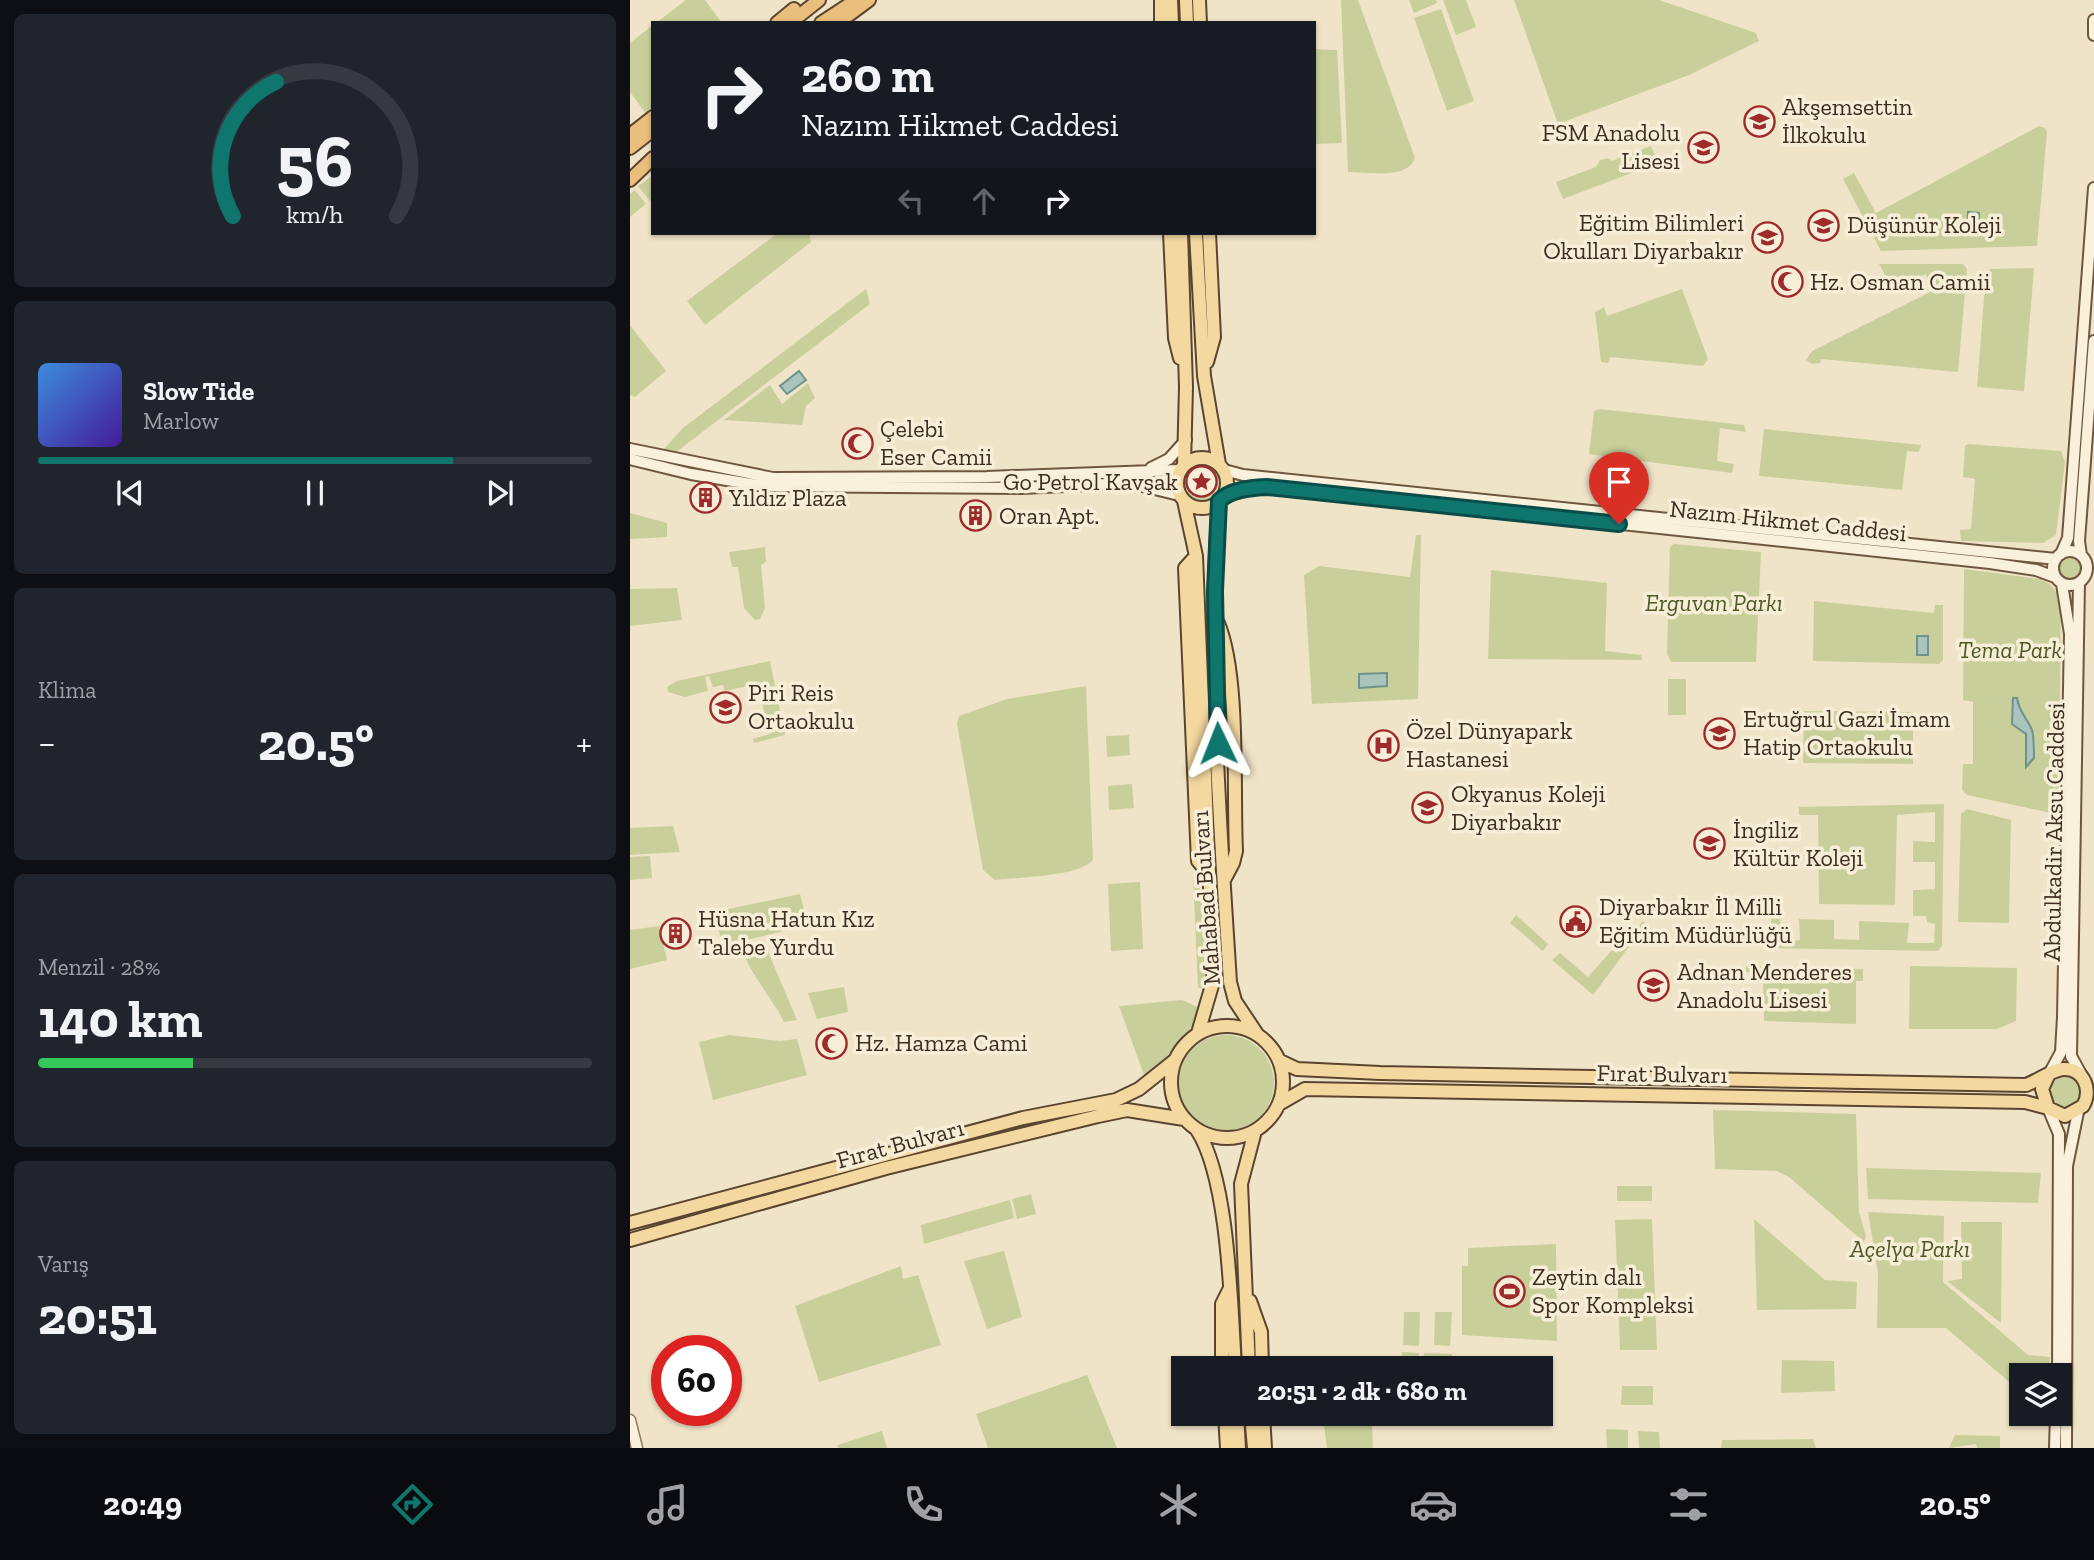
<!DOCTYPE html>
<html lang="tr">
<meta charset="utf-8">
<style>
:root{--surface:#171b24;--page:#20242c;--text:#f1f3f6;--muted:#9ea1a6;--line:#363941;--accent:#0f766e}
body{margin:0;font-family:"Zilla Slab",serif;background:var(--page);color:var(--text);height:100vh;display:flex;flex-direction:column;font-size:26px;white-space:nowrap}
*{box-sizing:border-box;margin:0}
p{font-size:23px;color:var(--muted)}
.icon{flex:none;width:38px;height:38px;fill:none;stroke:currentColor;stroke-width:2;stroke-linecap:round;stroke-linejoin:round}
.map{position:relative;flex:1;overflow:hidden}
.panel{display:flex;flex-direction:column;gap:14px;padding:14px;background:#0d0f14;width:630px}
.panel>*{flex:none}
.banner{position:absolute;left:21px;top:21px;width:665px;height:214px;border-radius:0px;box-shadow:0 2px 5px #0004;background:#171b24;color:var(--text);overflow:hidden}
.buttons{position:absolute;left:1379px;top:1363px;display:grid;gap:14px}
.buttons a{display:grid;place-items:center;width:63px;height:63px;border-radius:0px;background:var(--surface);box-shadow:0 2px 5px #0004;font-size:35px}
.speed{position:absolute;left:21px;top:1335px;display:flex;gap:14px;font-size:35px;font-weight:700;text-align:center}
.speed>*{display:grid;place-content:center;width:91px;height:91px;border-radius:50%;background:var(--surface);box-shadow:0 2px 5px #0004;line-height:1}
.speed .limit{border:10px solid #d22;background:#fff;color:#111}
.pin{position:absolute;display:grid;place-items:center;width:60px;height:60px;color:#fff;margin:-72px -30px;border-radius:50% 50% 50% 0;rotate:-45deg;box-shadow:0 0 7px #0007}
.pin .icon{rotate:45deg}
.me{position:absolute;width:77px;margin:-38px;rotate:358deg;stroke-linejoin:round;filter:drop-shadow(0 0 5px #0008)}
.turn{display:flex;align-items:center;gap:24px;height:147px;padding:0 35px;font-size:32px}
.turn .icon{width:91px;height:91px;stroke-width:2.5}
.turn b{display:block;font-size:49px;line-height:60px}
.lanes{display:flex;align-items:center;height:66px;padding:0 35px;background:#0003;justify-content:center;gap:35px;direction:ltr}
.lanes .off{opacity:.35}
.big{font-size:52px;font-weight:800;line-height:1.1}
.panel .card{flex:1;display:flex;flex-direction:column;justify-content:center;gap:10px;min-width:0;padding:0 24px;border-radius:10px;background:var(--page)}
.panel .dial{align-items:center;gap:0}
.dial svg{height:182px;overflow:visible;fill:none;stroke:var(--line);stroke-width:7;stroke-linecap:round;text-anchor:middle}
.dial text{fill:var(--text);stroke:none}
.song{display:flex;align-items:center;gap:21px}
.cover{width:84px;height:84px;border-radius:10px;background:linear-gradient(135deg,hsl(210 70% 55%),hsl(260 70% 35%))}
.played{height:7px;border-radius:4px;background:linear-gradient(90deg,var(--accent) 75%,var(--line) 75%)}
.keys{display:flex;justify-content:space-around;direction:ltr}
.heat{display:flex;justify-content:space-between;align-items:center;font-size:38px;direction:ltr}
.charge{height:10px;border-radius:5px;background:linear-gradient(90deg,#34c759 28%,var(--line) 0)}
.trip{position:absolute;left:541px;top:1356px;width:382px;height:70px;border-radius:0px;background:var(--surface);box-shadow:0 2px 5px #0004;font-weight:800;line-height:70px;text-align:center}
.tab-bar{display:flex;height:112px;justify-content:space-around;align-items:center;background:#090b0e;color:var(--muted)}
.tab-bar .icon{width:49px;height:49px}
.tab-bar .active{color:var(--accent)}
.tab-bar b{font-size:32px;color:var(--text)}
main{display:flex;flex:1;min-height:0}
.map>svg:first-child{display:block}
.green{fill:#c9cf9b}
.water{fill:#a9c4bc;stroke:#6f938a;stroke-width:2}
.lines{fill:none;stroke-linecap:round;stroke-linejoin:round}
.tertiary-casing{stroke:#8d765c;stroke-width:13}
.secondary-casing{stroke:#6f573f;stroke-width:14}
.primary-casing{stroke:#5b4430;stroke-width:16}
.trunk-casing{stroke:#5b4430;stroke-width:16}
.tertiary{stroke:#faf1dc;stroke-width:10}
.secondary{stroke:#faf1dc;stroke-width:10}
.primary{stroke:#f3d9a0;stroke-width:12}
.trunk{stroke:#eabe7c;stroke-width:12}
.route-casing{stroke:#0a4d48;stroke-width:18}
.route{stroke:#0f766e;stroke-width:12}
.labels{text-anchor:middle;stroke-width:7;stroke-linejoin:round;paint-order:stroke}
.poi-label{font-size:24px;fill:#3d2e20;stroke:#f7eed8;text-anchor:start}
.street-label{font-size:24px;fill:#3d2e20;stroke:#f7eed8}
.park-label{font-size:24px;font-style:italic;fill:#4d5a26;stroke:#f7eed8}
</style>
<main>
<section class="panel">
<div class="card dial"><svg viewBox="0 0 100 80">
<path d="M14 69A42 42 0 1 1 86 69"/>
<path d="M14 69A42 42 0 0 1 33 10" stroke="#0f766e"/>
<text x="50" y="56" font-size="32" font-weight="700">56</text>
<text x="50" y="72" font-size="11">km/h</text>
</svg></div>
<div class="card">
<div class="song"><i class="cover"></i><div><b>Slow Tide</b><p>Marlow</p></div></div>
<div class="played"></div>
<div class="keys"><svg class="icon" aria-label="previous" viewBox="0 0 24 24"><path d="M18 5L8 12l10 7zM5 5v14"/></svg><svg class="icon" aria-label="pause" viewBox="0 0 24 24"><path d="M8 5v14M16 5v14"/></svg><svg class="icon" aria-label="next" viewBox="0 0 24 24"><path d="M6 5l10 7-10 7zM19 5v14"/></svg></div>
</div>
<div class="card"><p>Klima</p>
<div class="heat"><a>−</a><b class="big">20.5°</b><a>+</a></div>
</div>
<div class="card"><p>Menzil · 28%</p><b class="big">140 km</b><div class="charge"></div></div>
<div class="card"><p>Varış</p><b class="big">20:51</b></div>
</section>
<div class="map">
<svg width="1464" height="1448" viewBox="0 0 1464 1448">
<rect width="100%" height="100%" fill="#f0e4c8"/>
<path class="green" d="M56 0H75L92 23H26Z
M711 0H728L785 158C777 180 739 172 718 172Z
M779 0H806L807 3 784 13Z
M813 0H836L846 27 826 35Z
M884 0H1029L1126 33 1129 41 1059 75 928 124Z
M811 9 844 101 817 111 784 18Z
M23 25V110L17 115 0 92V43Z
M684 49 707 50 712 143 684 144Z
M1409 126 1415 128 1417 132 1407 246 1251 251 1213 179 1224 173 1246 213Z
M1021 146 1028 163 933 199 926 182 966 167 970 160 978 158 982 161Z
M23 175V199L20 201 8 186Z
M5 190 16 204 0 217V194Z
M148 233H179L181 242 75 325 57 301Z
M1249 264H1333L1337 269 1328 372 1191 359 1190 363 1182 364 1176 360 1182 351 1302 291 1296 274 1264 290Z
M1404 268 1394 391 1347 387 1356 273 1360 269Z
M236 289 240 304 45 453 34 449 53 428Z
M1052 289 1078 359 1073 366 980 357 978 363 971 362 965 312 974 307 977 316Z
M0 325 36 371 5 397 0 395Z
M178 383 185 398 176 406 172 425 94 420 140 385 152 404Z
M970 409 1114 425 1116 432 1090 428 1087 461 1104 464 1102 473 959 454 964 411Z
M1134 429 1291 445 1289 452 1277 451 1272 490 1129 476Z
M1338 444 1431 451 1435 462 1426 535 1413 543 1331 541 1330 530 1341 529 1345 479 1333 477 1335 446Z
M551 482a19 19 0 1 1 38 0a19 19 0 1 1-38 0Z
M0 513 37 523V537L0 539Z
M786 535H791L788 699 682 704 674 575 689 566 780 577Z
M1044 544 1131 552 1126 662H1041L1037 654 1040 547Z
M135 547 136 562 131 565 135 608 130 619 125 620 114 608 108 567H102L99 552Z
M1426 569a14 14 0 1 1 28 0a14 14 0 1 1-28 0Z
M1334 569 1410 579 1420 584 1431 598 1429 795 1427 806 1421 813 1337 795 1332 790 1333 764H1343V702L1333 700Z
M861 570 977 583 975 651 1011 655 1012 660 858 659Z
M47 588 52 620 0 626V589Z
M1184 601 1304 613 1305 605H1313V660L1309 664 1183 661Z
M140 661 155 735 124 743 123 739 140 734 127 684 95 691 93 685 83 687 79 676 75 677 78 691 55 697 38 692 37 687 47 681Z
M1038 679H1056V715H1038Z
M456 686 463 860C448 877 388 877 365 880L353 870 327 724 329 716 377 699Z
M1174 711 1283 712V764L1173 763Z
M499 735 500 755 477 757 476 736Z
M502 784 504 808 479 810 478 786Z
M1314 804 1312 946 1308 951 1140 948 1142 909 1150 910 1151 942 1170 940 1169 919 1204 920V939L1229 940V921L1279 923 1277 943H1304L1305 924 1297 922 1296 916H1283V890L1305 889V862H1283V841L1305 842V812L1267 815 1265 905 1189 904 1188 815H1169V807Z
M1337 809 1381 820 1379 923 1328 922 1331 814Z
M43 826 50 852 0 855V828Z
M20 856 22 878 0 880V857Z
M563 875C577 890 586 971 574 988H568Z
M510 882 513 949 481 951 478 884Z
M170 894 176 917 185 923 93 946 84 912Z
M886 915 918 944 913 951 880 923Z
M1013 921 1016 924 963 995 922 960 930 953 958 977 982 950 986 953Z
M29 926 37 960 0 969V930Z
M137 949 167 1020 154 1022C142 998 125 980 114 955Z
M1116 966 1233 969V981H1226V1024L1134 1021 1133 973 1116 972Z
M1280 966 1387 968 1386 1021 1367 1029H1279Z
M214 987 218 1012 187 1019 178 993Z
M552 1000 570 1008C559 1037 540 1060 515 1078L489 1006Z
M99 1035 150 1041 167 1039 177 1075 83 1100 69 1042Z
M548 1083a48 48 0 1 1 96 0a48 48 0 1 1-96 0Z
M1417 1092a18 18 0 1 1 36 0a18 18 0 1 1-36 0Z
M1083 1110 1226 1114 1229 1212 1236 1236 1234 1242 1159 1177 1147 1171 1085 1169Z
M1236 1168 1411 1173 1408 1203 1238 1199Z
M987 1186H1022V1201H987Z
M401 1194 406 1214 387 1219 382 1199Z
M380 1200 384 1218 294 1244 291 1225Z
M1238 1212 1314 1216 1313 1282 1398 1355 1420 1357 1419 1375 1391 1376V1392L1316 1328H1247L1248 1273Z
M1022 1219 1027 1350H990L985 1220Z
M1124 1219 1195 1280 1227 1282 1226 1309 1127 1310Z
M1331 1222H1372L1371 1323 1317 1281 1332 1279Z
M926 1244 927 1341 832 1335V1266H838V1248Z
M374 1251 392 1317 357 1329 334 1261Z
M271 1266 273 1279 288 1275 311 1345 189 1382 165 1306Z
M774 1312H790L789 1346 773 1345Z
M805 1312H822L820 1346 804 1345Z
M772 1352 789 1353 788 1368H772Z
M794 1353 822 1354 821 1368H793Z
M1152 1360 1204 1361 1205 1391 1151 1393Z
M457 1375 487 1448H358L346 1414Z
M992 1386H1023V1405H991Z
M742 1424 743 1448H697L694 1426Z
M976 1429 998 1430V1448H977Z
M252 1431 257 1448H208L207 1445Z
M1008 1431 1029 1432 1030 1448H1009Z
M1325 1435 1370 1436V1448H1347L1346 1444 1319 1448Z
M1183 1439 1186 1448H1091L1092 1440H1096Z"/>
<path class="water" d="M1338 212 1349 213 1348 234 1337 233Z
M169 371 176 380 157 394 150 386Z
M1287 636H1298V655H1287Z
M757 673V686L729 688V674Z
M1383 698H1387C1389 712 1397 718 1402 730 1404 737 1404 750 1404 758L1396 767V734L1382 724Z"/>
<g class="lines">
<defs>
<path id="tertiary" d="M0 1420 7 1448"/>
<path id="secondary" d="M1464 20V35
M0 449 143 478 357 477 550 470
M0 459 61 474 133 486 392 488 500 483 549 495
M521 468 539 459 556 440
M594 470 613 475 1426 559
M593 497 625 488 661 489 1360 563 1406 570 1425 577
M1423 568a17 17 0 1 1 34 0a17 17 0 1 1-34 0Z
M1431 554 1438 538 1464 188
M1451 555 1449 541 1464 341
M1449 583 1441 1056 1452 1076
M1418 1076 1431 1052 1433 1017 1440 634 1432 584
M1418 1108 1429 1134 1428 1376
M1425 1448 1426 1414
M1436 1448 1437 1166 1448 1112"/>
<path id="primary" d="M531 0V23
M541 0 542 23
M556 0 557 23
M569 0 570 23
M540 233 545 338 550 358
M551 233 556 387 554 464
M566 233 574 376 589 464
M577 362 584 337 579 233
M547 483a25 25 0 1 1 50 0a25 25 0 1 1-50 0Z
M554 501 566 556 579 874 585 951 583 982 568 1033
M589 501C577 660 590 823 600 982L605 1001 627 1034
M566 556 555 568 568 861 578 873
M588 623C610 676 603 790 606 851L603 863 594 880
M541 1082a56 56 0 1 1 112 0a56 56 0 1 1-112 0Z
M650 1061 667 1069 750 1073 1396 1085C1407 1081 1422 1070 1433 1069 1455 1068 1462 1091 1453 1106L1435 1116 1418 1108 1412 1089 1418 1076
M649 1104 675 1089 1395 1102 1418 1108
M567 1130C599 1179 601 1307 605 1368
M0 1223 393 1118 486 1100 509 1089 544 1061
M0 1240 256 1168 468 1116 497 1110 554 1119
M620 1301 631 1332 632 1368
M592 1368V1304L599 1290
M619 1368 611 1184 625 1131
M595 1414 597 1448
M607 1414 609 1448
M621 1414 624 1448
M633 1414 635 1448"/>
<path id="trunk" d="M147 23 164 9
M160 23 189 0
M191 23 226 0
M208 23 239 0
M0 135 23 117
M0 148 23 130
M0 180 23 158"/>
</defs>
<use href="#tertiary" class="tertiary-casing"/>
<use href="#secondary" class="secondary-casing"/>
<use href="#primary" class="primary-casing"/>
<use href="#trunk" class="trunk-casing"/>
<use href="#tertiary" class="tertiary"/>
<use href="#secondary" class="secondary"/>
<use href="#primary" class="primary"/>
<use href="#trunk" class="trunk"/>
</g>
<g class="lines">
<defs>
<path id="route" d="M588 743 585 591 589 501C601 489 621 488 637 487L989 524"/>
</defs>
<use href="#route" class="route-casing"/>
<use href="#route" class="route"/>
</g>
<defs>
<symbol id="school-ring" viewBox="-11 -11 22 22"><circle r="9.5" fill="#f7eed8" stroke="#9e2a2b" stroke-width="1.5"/><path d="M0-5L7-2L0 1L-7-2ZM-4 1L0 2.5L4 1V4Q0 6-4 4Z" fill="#9e2a2b"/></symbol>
<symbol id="mosque-ring" viewBox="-11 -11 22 22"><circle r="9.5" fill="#f7eed8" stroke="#9e2a2b" stroke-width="1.5"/><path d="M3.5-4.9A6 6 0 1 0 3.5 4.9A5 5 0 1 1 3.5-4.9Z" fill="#9e2a2b"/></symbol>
<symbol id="sight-ring" viewBox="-11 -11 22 22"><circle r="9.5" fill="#f7eed8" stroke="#9e2a2b" stroke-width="1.5"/><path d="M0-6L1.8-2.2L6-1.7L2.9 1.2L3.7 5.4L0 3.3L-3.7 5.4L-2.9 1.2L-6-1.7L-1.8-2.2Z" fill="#9e2a2b"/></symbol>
<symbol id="building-ring" viewBox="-11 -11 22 22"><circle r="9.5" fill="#f7eed8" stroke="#9e2a2b" stroke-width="1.5"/><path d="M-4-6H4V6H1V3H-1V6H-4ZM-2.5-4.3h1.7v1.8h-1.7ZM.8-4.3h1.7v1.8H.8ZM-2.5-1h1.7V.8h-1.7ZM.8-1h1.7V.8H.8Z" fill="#9e2a2b"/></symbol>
<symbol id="hospital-ring" viewBox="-11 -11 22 22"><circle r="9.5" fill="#f7eed8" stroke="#9e2a2b" stroke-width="1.5"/><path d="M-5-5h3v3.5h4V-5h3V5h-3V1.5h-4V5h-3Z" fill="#9e2a2b"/></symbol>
<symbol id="civic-ring" viewBox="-11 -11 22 22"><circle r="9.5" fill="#f7eed8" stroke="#9e2a2b" stroke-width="1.5"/><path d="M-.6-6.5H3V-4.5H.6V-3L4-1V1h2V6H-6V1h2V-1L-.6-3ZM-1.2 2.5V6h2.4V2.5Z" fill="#9e2a2b"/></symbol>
<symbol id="stadium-ring" viewBox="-11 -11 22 22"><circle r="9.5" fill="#f7eed8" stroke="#9e2a2b" stroke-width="1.5"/><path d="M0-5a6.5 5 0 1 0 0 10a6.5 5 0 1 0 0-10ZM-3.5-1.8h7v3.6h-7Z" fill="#9e2a2b"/></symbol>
</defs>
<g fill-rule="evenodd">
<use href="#school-ring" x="1112" y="104" width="35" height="35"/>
<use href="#school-ring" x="1056" y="130" width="35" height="35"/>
<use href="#school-ring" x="1176" y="208" width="35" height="35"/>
<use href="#school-ring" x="1120" y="220" width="35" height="35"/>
<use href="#mosque-ring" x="1140" y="264" width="35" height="35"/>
<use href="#mosque-ring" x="210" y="426" width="35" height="35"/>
<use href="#sight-ring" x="554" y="464" width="35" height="35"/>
<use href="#building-ring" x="58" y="480" width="35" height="35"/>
<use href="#building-ring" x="328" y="498" width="35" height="35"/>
<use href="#school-ring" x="78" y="690" width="35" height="35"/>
<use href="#school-ring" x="1072" y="716" width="35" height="35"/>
<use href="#hospital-ring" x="736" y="728" width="35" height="35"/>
<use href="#school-ring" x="780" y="790" width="35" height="35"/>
<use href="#school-ring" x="1062" y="826" width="35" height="35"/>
<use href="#civic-ring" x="928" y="904" width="35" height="35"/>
<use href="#building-ring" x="28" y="916" width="35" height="35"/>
<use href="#school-ring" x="1006" y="968" width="35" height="35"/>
<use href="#mosque-ring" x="184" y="1026" width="35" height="35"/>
<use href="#stadium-ring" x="862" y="1274" width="35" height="35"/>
</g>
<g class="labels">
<g class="poi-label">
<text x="1152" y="115">Akşemsettin<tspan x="1152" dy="28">İlkokulu</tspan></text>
<text x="1050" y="141" text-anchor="end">FSM Anadolu<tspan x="1050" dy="28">Lisesi</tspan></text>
<text x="1114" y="231" text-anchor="end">Eğitim Bilimleri<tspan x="1114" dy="28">Okulları Diyarbakır</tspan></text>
<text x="1217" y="233">Düşünür Koleji</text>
<text x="1180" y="290">Hz. Osman Camii</text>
<text x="250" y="437">Çelebi<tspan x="250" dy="28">Eser Camii</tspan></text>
<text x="548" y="490" text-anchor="end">Go Petrol Kavşak</text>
<text x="99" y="506">Yıldız Plaza</text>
<text x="369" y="524">Oran Apt.</text>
<text x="118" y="701">Piri Reis<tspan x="118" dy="28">Ortaokulu</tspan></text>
<text x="1113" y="727">Ertuğrul Gazi İmam<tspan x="1113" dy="28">Hatip Ortaokulu</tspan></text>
<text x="776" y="739">Özel Dünyapark<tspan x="776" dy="28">Hastanesi</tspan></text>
<text x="821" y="802">Okyanus Koleji<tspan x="821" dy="28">Diyarbakır</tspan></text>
<text x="1103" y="838">İngiliz<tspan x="1103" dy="28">Kültür Koleji</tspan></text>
<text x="969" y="915">Diyarbakır İl Milli<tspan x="969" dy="28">Eğitim Müdürlüğü</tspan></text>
<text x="68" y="927">Hüsna Hatun Kız<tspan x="68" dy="28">Talebe Yurdu</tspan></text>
<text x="1047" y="980">Adnan Menderes<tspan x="1047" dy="28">Anadolu Lisesi</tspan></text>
<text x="225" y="1051">Hz. Hamza Cami</text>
<text x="902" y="1285">Zeytin dalı<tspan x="902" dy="28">Spor Kompleksi</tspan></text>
</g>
<g class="street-label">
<text transform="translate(1158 521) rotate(6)" y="8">Nazım Hikmet Caddesi</text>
<text transform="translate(1424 832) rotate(-89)" y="8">Abdulkadir Aksu Caddesi</text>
<text transform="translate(576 898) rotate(-94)" y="8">Mahabad Bulvarı</text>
<text transform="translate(1032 1074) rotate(1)" y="8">Fırat Bulvarı</text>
<text transform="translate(270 1144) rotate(-15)" y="8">Fırat Bulvarı</text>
</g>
<g class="park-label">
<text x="1084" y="611">Erguvan Parkı</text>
<text x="1380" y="658">Tema Park</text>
<text x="1280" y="1257">Açelya Parkı</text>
</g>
</g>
</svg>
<div class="buttons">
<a><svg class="icon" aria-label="layers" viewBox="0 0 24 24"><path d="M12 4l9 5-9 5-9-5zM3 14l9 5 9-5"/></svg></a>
</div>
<div class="speed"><div class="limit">60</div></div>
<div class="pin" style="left:989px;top:524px;background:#d93025"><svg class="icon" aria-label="arrive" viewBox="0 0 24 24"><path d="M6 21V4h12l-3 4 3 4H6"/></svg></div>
<svg class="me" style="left:588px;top:743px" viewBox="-20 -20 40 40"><path d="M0-17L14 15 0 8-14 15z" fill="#0f766e" stroke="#fff" stroke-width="4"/></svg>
<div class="trip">20:51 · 2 dk · 680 m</div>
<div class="banner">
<div class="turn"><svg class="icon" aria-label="right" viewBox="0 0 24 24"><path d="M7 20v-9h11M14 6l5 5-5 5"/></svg><div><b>260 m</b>Nazım Hikmet Caddesi</div></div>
<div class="lanes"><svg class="icon off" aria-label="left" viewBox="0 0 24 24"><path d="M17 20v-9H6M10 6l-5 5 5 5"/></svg><svg class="icon off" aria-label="ahead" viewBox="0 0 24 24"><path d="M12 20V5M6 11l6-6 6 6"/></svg><svg class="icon" aria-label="right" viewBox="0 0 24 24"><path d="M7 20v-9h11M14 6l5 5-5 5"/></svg></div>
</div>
</div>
</main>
<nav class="tab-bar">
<b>20:49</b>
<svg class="icon active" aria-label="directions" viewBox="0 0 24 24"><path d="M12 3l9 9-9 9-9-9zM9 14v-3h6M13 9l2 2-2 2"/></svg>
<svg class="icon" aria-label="music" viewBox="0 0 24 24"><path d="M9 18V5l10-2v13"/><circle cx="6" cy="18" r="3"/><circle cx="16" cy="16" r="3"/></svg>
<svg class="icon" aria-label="phone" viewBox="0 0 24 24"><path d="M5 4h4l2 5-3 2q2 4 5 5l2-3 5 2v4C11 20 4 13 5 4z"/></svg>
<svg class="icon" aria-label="climate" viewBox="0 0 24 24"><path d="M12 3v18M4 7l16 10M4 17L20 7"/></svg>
<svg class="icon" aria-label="car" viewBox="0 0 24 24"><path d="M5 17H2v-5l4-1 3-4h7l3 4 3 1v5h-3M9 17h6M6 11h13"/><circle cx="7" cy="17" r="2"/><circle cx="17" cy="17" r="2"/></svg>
<svg class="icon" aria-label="filters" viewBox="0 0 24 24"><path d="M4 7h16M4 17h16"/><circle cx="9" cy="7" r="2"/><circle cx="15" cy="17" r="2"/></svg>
<b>20.5°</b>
</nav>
